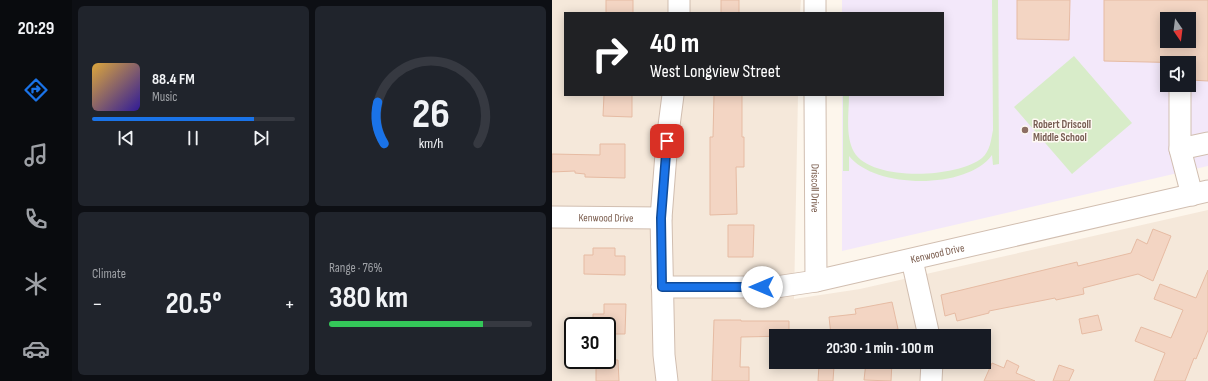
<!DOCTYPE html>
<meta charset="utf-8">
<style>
:root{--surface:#171b24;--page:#20242c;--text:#f1f3f6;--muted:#9ea1a6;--line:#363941;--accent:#1a73e8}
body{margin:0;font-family:"Sofia Sans Condensed",sans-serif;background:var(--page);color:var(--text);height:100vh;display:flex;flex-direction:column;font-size:15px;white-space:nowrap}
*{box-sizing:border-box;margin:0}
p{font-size:13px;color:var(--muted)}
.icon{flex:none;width:22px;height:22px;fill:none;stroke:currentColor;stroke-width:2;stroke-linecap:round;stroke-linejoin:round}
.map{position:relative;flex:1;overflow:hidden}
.drawer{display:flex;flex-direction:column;gap:6px;padding:6px;background:#0d0f14;width:480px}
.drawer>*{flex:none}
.top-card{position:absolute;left:12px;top:12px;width:380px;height:84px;border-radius:0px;box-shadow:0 2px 10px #0003;background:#202124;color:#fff;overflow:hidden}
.needle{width:26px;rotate:166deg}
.buttons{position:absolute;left:608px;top:12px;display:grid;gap:8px}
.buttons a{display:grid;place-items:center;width:36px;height:36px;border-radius:0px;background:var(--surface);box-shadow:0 2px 10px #0003;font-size:20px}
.speed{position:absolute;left:12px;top:317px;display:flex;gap:8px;font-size:20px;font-weight:700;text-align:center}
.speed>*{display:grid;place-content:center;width:52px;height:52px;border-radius:50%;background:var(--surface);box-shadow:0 2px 10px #0003;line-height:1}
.speed .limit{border:2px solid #111;border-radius:6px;background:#fff;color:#111}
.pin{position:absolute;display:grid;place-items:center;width:34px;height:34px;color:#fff;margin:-17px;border-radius:8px;box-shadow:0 2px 6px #0006}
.me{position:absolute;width:44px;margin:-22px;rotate:270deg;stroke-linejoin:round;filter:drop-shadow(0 0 3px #0008)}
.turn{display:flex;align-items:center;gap:14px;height:84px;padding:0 20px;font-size:18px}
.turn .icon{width:52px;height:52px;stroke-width:2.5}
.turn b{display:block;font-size:28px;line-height:34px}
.big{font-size:30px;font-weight:700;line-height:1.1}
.drawer .widget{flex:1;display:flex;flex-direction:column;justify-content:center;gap:6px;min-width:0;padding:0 14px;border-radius:6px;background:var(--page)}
.drawer .dial{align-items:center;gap:0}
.dial svg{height:104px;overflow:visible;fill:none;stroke:var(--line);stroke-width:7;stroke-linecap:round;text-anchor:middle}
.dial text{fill:var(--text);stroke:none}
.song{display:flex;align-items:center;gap:12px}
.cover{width:48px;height:48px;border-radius:6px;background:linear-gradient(135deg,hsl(40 70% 55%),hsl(250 70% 35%))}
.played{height:4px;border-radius:2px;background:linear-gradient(90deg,var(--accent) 80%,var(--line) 80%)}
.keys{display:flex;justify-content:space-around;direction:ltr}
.heat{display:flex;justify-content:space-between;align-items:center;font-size:22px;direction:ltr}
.charge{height:6px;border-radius:3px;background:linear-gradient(90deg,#34c759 76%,var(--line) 0)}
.drawer .tiles{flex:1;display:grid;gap:6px;grid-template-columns:repeat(2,1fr)}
.trip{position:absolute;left:217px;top:329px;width:222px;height:40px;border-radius:0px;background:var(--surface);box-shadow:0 2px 10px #0003;font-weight:700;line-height:40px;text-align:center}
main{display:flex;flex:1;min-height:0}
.menu{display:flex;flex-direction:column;width:72px;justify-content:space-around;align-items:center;background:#090b0e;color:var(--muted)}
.menu .icon{width:28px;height:28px}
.menu .selected{color:var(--accent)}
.menu b{font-size:18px;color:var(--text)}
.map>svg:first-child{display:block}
.residential{fill:#f5e8da;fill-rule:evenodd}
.education{fill:#f3e8fa;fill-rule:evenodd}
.green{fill:#d8ecc9}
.building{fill:#f3d5c3;stroke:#e6bba3;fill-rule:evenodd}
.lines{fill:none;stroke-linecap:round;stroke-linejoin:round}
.minor-casing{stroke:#d1beb0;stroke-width:23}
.minor{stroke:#fff;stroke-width:21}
.route-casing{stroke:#114b97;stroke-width:10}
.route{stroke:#1a73e8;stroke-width:7}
.education-dot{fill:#8d6e63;stroke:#fffaf3;stroke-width:1.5}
.labels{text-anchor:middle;stroke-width:3;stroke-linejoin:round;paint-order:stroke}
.education-label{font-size:11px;font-weight:bold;fill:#785e54;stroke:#fffaf3;text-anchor:start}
.street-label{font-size:11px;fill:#7a5c4d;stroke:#fffaf3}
</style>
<main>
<nav class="menu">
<b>20:29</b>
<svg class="icon selected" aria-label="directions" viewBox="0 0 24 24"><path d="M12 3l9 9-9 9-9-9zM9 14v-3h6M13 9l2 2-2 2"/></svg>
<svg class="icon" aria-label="music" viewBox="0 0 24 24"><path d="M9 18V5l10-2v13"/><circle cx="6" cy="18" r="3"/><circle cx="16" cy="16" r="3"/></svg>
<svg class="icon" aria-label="phone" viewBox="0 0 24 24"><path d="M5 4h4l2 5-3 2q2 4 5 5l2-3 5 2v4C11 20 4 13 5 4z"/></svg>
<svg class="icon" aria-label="climate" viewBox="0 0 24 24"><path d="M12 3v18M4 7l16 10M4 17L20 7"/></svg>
<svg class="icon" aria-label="car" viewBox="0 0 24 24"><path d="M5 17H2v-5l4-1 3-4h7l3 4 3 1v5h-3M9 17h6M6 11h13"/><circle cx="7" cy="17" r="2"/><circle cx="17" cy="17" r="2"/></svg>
</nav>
<section class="drawer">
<div class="tiles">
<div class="widget">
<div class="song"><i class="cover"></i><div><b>88.4 FM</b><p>Music</p></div></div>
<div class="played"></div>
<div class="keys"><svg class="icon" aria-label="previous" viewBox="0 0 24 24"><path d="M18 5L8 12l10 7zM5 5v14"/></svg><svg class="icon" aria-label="pause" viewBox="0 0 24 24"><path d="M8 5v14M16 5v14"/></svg><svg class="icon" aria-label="next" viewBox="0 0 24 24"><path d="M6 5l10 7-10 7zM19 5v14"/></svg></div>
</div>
<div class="widget dial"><svg viewBox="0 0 100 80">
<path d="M14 69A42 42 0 1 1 86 69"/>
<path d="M14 69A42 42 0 0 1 9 37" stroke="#1a73e8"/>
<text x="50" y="56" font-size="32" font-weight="700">26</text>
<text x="50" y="72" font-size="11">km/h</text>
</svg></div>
<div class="widget"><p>Climate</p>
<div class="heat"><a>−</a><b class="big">20.5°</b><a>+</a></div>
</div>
<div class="widget"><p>Range · 76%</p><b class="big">380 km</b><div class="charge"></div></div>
</div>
</section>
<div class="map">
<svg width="656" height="381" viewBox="0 0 656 381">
<rect width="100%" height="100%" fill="#fdf6ec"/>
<path class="residential" d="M0 0H249L248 13H13V95H246L242 299 308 289 656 210V381H0ZM21 326H55V360H21ZM224 336H432V362H224Z"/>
<path class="education" d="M290 0H656V166L290 251V95H391V13H290ZM615 19H637V41H615ZM615 63H637V85H615Z"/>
<path class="green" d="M440 0H446L447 164 441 165 440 155C415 190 323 189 297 156V171H291V95H297C297 113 293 136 302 152 319 182 406 178 430 158 438 151 439 140 441 130Z
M522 56 580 123 520 174 462 107Z"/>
<path class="building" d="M54 0H81V13H54Z
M169 0H187V13H169Z
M465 0H518L517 40 465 39Z
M552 0H656V81L638 80 639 63 552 61ZM615 19H637V41H615Z
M52 95H80V117L51 116Z
M162 95H190V137H192V167H184L185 214 158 215V137H161Z
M48 144H73V178L33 177V174L23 173V171L0 172V154L48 155Z
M176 225H202L201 257H176Z
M601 229 619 236 601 281 586 274 531 288 532 294 504 300 503 298 437 311V313L405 321 403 313 393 316 389 295 525 262 526 266 579 253 585 239 595 244Z
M41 248H63V256H73V275L32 274V255H41Z
M656 270V330L644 359 642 358 633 381H602L613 353 583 341 589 327 619 338 631 310 602 299 608 284 644 298Z
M340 302 346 329 314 336H309L308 331 279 335 277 317 304 314 303 309Z
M52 304H74L73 334H55V326H41V314H52Z
M546 315 550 330 530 334 527 319Z
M162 320H189V321H237V336L189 337 188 367H197V381H160Z
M44 360H66L67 381H44Z
M455 360 467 366 464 373 483 381H432L440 363 452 368Z
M314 362H340L339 381 312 380Z
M267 365 282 366 281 381H266Z
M507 365 522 370 517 381H501Z"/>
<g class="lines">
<defs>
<g id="minor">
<path d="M127 0V13"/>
<path d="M263 0V13"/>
<path d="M628 86V149L640 195"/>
<path id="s1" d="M263 95 264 281"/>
<path d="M628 149 656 143"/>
<path id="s2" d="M0 217 109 218"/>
<path d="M360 260 377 336"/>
<path id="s3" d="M110 287H224L264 281 656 191"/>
<path d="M115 381 112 355 109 218 115 141 121 95"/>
<path d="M379 381 380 362"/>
</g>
</defs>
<use href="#minor" class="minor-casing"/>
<use href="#minor" class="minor"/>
</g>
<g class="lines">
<defs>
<path id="route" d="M115 141 109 218 110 287H210"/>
</defs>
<use href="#route" class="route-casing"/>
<use href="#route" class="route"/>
</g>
<circle class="education-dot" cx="473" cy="130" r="4"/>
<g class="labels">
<g class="education-label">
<text x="481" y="128">Robert Driscoll<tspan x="481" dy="13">Middle School</tspan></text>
</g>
<g class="street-label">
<text dy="4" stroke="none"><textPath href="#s1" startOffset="93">Driscoll Drive</textPath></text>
<text dy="4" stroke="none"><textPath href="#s2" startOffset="54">Kenwood Drive</textPath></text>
<text dy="4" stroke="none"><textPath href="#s3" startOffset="279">Kenwood Drive</textPath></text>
</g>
</g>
</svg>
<div class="buttons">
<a><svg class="needle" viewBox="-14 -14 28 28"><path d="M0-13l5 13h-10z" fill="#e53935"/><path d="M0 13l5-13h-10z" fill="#9ea1a6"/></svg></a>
<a><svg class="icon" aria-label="sound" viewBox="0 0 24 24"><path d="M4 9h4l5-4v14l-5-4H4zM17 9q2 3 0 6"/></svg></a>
</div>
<div class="speed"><div class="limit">30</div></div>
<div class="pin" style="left:115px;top:141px;background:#d93025"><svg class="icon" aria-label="arrive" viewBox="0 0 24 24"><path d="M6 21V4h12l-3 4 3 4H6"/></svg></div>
<svg class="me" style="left:210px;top:287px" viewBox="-20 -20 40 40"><circle r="19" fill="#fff"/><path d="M0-13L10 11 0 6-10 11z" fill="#1a73e8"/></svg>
<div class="trip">20:30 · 1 min · 100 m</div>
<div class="top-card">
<div class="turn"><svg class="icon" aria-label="right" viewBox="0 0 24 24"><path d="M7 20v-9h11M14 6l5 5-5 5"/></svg><div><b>40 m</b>West Longview Street</div></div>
</div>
</div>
</main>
